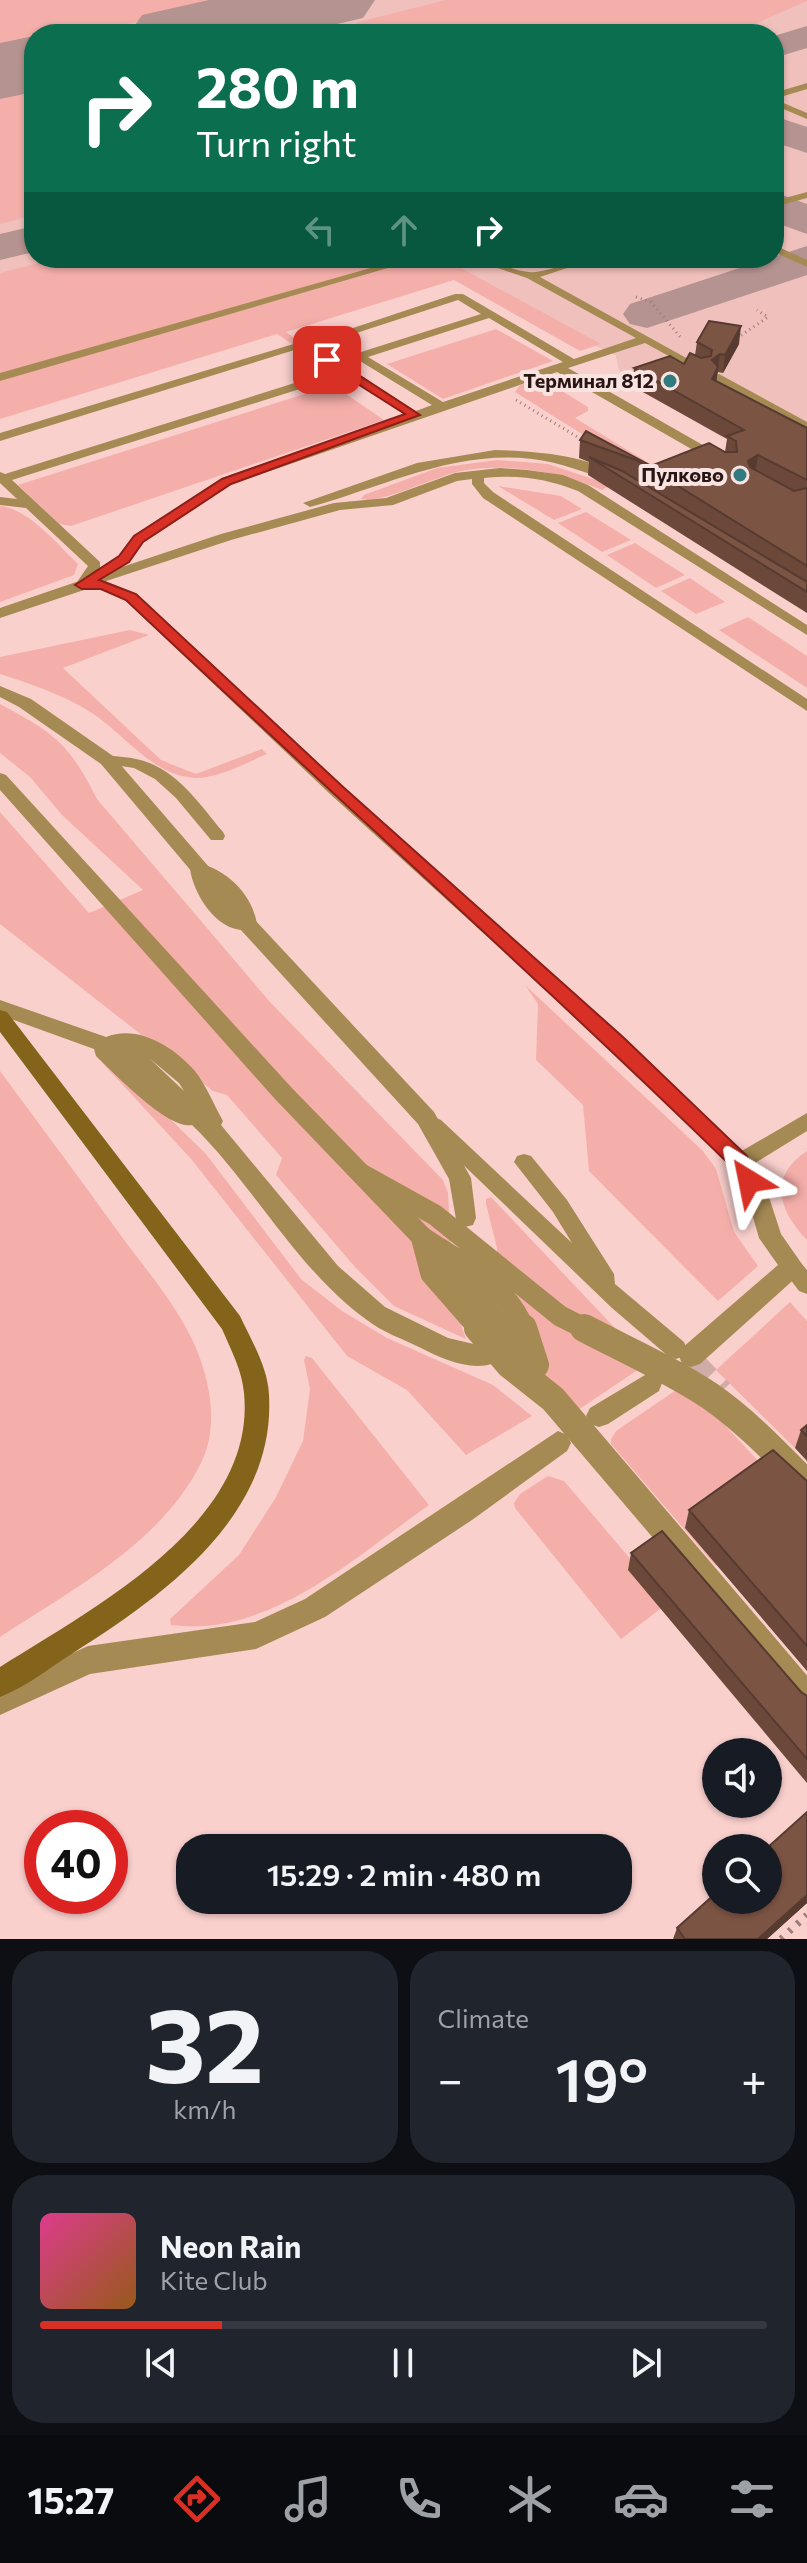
<!DOCTYPE html>
<meta charset="utf-8">
<style>
:root{--surface:#171b24;--page:#20242c;--text:#f1f3f6;--muted:#9ea1a6;--line:#363941;--accent:#d93025}
body{margin:0;font-family:Commissioner,sans-serif;background:var(--page);color:var(--text);height:100vh;display:flex;flex-direction:column;font-size:30px;white-space:nowrap}
*{box-sizing:border-box;margin:0}
p{font-size:26px;color:var(--muted)}
.icon{flex:none;width:44px;height:44px;fill:none;stroke:currentColor;stroke-width:2;stroke-linecap:round;stroke-linejoin:round}
.map{position:relative;height:1939px;overflow:hidden}
.details{display:flex;flex-direction:column;gap:12px;padding:12px;background:#0d0f14;flex:1}
.details>*{flex:none}
.banner{position:absolute;left:24px;top:24px;width:760px;height:244px;border-radius:32px;box-shadow:0 2px 6px #0004;background:#0b6e4f;color:#fff;overflow:hidden}
.buttons{position:absolute;left:702px;top:1738px;display:grid;gap:16px}
.buttons a{display:grid;place-items:center;width:80px;height:80px;border-radius:50%;background:var(--surface);box-shadow:0 2px 6px #0004;font-size:40px}
.speed{position:absolute;left:24px;top:1810px;display:flex;gap:16px;font-size:40px;font-weight:700;text-align:center}
.speed>*{display:grid;place-content:center;width:104px;height:104px;border-radius:50%;background:var(--surface);box-shadow:0 2px 6px #0004;line-height:1}
.speed .limit{border:12px solid #d22;background:#fff;color:#111}
.pin{position:absolute;display:grid;place-items:center;width:68px;height:68px;color:#fff;margin:-34px;border-radius:16px;box-shadow:0 4px 12px #0006}
.me{position:absolute;width:88px;margin:-44px;rotate:325deg;stroke-linejoin:round;filter:drop-shadow(0 0 6px #0008)}
.turn{display:flex;align-items:center;gap:28px;height:168px;padding:0 40px;font-size:36px}
.turn .icon{width:104px;height:104px;stroke-width:2.5}
.turn b{display:block;font-size:56px;line-height:68px}
.lanes{display:flex;align-items:center;height:76px;padding:0 40px;background:#0003;justify-content:center;gap:40px;direction:ltr}
.lanes .off{opacity:.35}
.big{font-size:60px;font-weight:600;line-height:1.1}
.details .widget{flex:1;display:flex;flex-direction:column;justify-content:center;gap:12px;min-width:0;padding:0 28px;border-radius:32px;background:var(--page)}
.details .dial{align-items:center;gap:0}
.dial b{font-size:104px;line-height:1}
.song{display:flex;align-items:center;gap:24px}
.cover{width:96px;height:96px;border-radius:12px;background:linear-gradient(135deg,hsl(330 70% 55%),hsl(30 70% 35%))}
.played{height:8px;border-radius:4px;background:linear-gradient(90deg,var(--accent) 25%,var(--line) 25%)}
.keys{display:flex;justify-content:space-around;direction:ltr}
.heat{display:flex;justify-content:space-between;align-items:center;font-size:44px;direction:ltr}
.details .tiles{flex:1;display:grid;gap:12px;grid-template-columns:1fr 1fr}
.widget:last-child{grid-column:span 2}
.trip{position:absolute;left:176px;top:1834px;width:456px;height:80px;border-radius:32px;background:var(--surface);box-shadow:0 2px 6px #0004;font-weight:600;line-height:80px;text-align:center}
.dock{display:flex;height:128px;justify-content:space-around;align-items:center;background:#090b0e;color:var(--muted)}
.dock .icon{width:56px;height:56px}
.dock .current{color:var(--accent)}
.dock b{font-size:36px;color:var(--text)}
.map>svg:first-child{display:block}
.built{fill:#f0c0bc;fill-rule:evenodd}
.green{fill:#f5afaa}
.lines{fill:none;stroke-linecap:round;stroke-linejoin:round}
.taxiway{fill:#b59390;fill-rule:evenodd}
.runway{fill:#b59390;fill-rule:evenodd}
.tertiary-tunnel{stroke:#d0aba8;stroke-width:28;stroke-dasharray:28 14;stroke-linecap:butt}
.path-far1{stroke:#9c7d7b;stroke-width:3;stroke-dasharray:1 4;stroke-linecap:butt}
.path{stroke:#9c7d7b;stroke-width:7;stroke-dasharray:3 8;stroke-linecap:butt}
.service{fill:#a68a54;fill-rule:evenodd}
.minor{fill:#a68a54;fill-rule:evenodd}
.tertiary{fill:#a68a54;fill-rule:evenodd}
.secondary{fill:#84631a;fill-rule:evenodd}
.tertiary-bridge-far1{stroke:#a68a54;stroke-width:21}
.tertiary-bridge{stroke:#a68a54;stroke-width:28}
.wall{fill:#6b483a}
.shaded-wall{fill:#573b30}
.building{fill:#7c5444;stroke:#573b30;stroke-width:2}
.route{fill:#d93025;stroke:#8d1f18;stroke-width:2}
.poi-dot{fill:#317a80;stroke:#f9e3e1;stroke-width:3}
.labels{text-anchor:middle;stroke-width:8;stroke-linejoin:round;paint-order:stroke}
.far-poi-label{font-size:20px;font-weight:bold;fill:#281615;stroke:#f9e3e1;text-anchor:end}
</style>
<div class="map">
<svg width="807" height="1939" viewBox="0 0 807 1939">
<rect width="100%" height="100%" fill="#fad0cd"/>
<path class="built" d="M0 0H807V568L753 443 720 436 632 385 642 382 619 371 616 356 611 352 584 342 438 263 0 383ZM34 34H774V258H34Z"/>
<path class="green" d="M0 0H242L78 34H34V43L0 50Z
M446 0H807V1L732 34H341L358 22Z
M34 91V215L0 224V98Z
M58 258H461L446 260 601 344 580 351 454 280 286 332 317 354 316 356H310L277 334 0 419V273Z
M496 329 553 361 443 399 387 364Z
M531 382 552 385 588 407V411L575 418 657 468 649 476 515 392 520 385Z
M333 385 384 420 71 526 59 524 18 485Z
M497 460 548 464 611 485 602 490C558 472 509 462 461 471 437 476 379 505 361 499L364 495 437 468Z
M498 486 561 496 582 509 554 520Z
M0 506C29 509 57 544 78 564L74 575 0 602Z
M586 512 631 540 602 552 558 523Z
M635 543 685 575 656 588 607 555Z
M690 578 725 602 696 614 661 591Z
M748 617 807 656V688L719 630Z
M130 630 149 635 63 668 161 760 196 774 262 749 267 754C246 763 219 778 196 778 154 777 124 734 92 713 64 695 31 684 0 674V657Z
M0 704C54 733 69 743 97 799L270 1002 443 1180 448 1193 454 1304 466 1339 394 1306 355 1267 276 1175 282 1158 227 1095 213 1091 0 924V812L89 913 143 890 62 815 30 777 0 753Z
M525 985 703 1151 716 1169 734 1232 758 1266 718 1301 589 1171 583 1105 536 1060 538 1004Z
M98 1058 115 1065 206 1154 301 1279 342 1311 387 1338 493 1385 532 1416 466 1455 407 1390 347 1356 192 1160Z
M0 1071C41 1126 82 1182 122 1237 148 1272 179 1308 196 1348 211 1384 219 1429 200 1465 160 1544 71 1590 0 1637Z
M807 1151V1240C779 1211 767 1177 807 1151Z
M491 1197 648 1363 575 1412 500 1321 496 1303 497 1248 486 1204V1199Z
M790 1302 807 1321V1460L716 1370Z
M306 1356 312 1358 429 1505C355 1557 269 1638 171 1625L170 1619 239 1555 276 1497 303 1441 310 1389 304 1360Z
M676 1390 695 1393 799 1505 716 1566 611 1444V1439L616 1431Z
M548 1476 564 1481 668 1603 621 1639 515 1508 514 1503 520 1494Z"/>
<g class="lines">
<path class="taxiway" d="M299 0H352L347 7 309 19 285 34H249L267 14Z
M807 26V48L774 58V36Z
M774 116 807 127V153L774 142Z
M774 192 807 204V234L774 222Z
M34 226V252L0 260V234Z
M807 246V275L647 328 630 324 623 314 630 304Z"/>
<path class="runway" d="M209 0H375L363 18 294 34H129L142 15Z
M34 36V92L0 99V43Z"/>
<path class="tertiary-tunnel" d="M687 1359 720 1393"/>
<path class="path-far1" d="M636 297 651 302 681 338
M737 338 768 317 757 310
M516 400 586 442"/>
<path class="path" d="M781 1939 807 1915"/>
<path class="service" d="M807 83V89L774 99V93Z
M774 99 807 113V119L774 105Z
M807 192V198L774 207V201Z
M774 245 807 260V267L774 252Z
M406 258H422L0 381V373Z
M468 258C490 258 508 270 529 272 546 274 575 258 597 258L540 277 708 370 698 372 645 343 568 368 722 456V462H714L557 372 232 484 144 542 129 562 119 568 221 534 334 503 386 498 455 473 500 468 527 470 563 475 588 485 807 625V635L578 491C549 479 517 474 484 478V483L493 492 807 699V711L483 498 472 484V479L457 481 393 505 340 510 231 540 82 589 75 585 88 566 26 508 0 505V497L17 499 0 483V472L5 474 336 370 301 348 0 441V433L300 342 311 344 416 411 432 405 355 358 326 337 455 294H463L574 359 636 338 527 278ZM458 300 481 314 361 352 341 338ZM489 318 563 362 443 402 368 357ZM344 375 405 415 222 478 134 536 119 556 100 568V562L12 480Z
M719 374 807 422V431L715 380 713 378Z
M495 450C530 451 588 454 616 476L610 480C584 473 560 462 532 459 453 450 384 487 310 507L303 503 417 463Z
M107 755C119 757 132 757 144 761 179 772 201 806 223 832L225 836 223 840H211L176 798 155 779 134 768 101 763 99 760 101 757Z
M807 1113V1131L747 1168 740 1170 733 1168 730 1162 733 1156Z
M434 1117 441 1120 572 1243 553 1212 514 1162 517 1156 524 1154 531 1156 567 1200 614 1274 615 1284 684 1342 687 1349 684 1356 676 1359 668 1356 612 1308 427 1130 424 1125 427 1120Z
M792 1258 799 1261 807 1270V1294L799 1291 781 1267 785 1261Z"/>
<path class="minor" d="M199 863C228 871 252 894 257 924L254 929C220 938 194 896 190 869ZM212 885 225 895 235 911 220 900Z"/>
<path class="tertiary" d="M82 580H103L137 594 342 786 624 1038 748 1156 770 1200 781 1234 804 1267 800 1274 700 1364 691 1367 682 1364 679 1356 682 1348 778 1265 759 1238 748 1200 732 1168 610 1048 330 794 125 600 101 590H84L0 618V608Z
M0 686 31 699 113 756 254 919 434 1112 471 1178 476 1218 473 1225 465 1227 457 1225 449 1179 418 1124 240 929 101 764 19 707 0 697Z
M0 773 6 775 291 1087 429 1229 433 1236 429 1243 421 1245 413 1243 275 1099 0 790Z
M0 1000 106 1037C138 1024 174 1047 195 1071 206 1085 214 1105 223 1121L221 1125 338 1266 385 1307 448 1338 491 1348 494 1356 491 1364C470 1371 440 1358 421 1348 403 1339 382 1332 367 1320 296 1269 254 1185 192 1125 168 1130 114 1073 96 1056L94 1049 0 1015ZM149 1058 179 1083 184 1091Z
M650 1372 659 1375 662 1383 659 1391 608 1424 599 1427 590 1424 586 1416 590 1408Z
M558 1431 567 1435 571 1443 567 1451 472 1520 325 1617 256 1649 90 1674 0 1715V1686L88 1646 255 1622 305 1599Z"/>
<path class="secondary" d="M0 1010 7 1012 240 1316C251 1340 268 1367 269 1395 276 1516 163 1596 73 1653 49 1668 26 1687 0 1697V1667C93 1608 257 1523 244 1393 242 1370 231 1350 222 1329L0 1032Z"/>
<path class="tertiary-bridge-far1" d="M363 1175 435 1215 560 1316 588 1330
M421 1236 431 1274 480 1330
M421 1236C457 1261 510 1286 524 1330
M445 1262 505 1330"/>
<path class="tertiary-bridge" d="M478 1328 510 1365 553 1399 807 1697
M503 1328 527 1355
M523 1328 535 1365
M584 1328C626 1350 671 1370 710 1396 746 1421 776 1453 807 1484"/>
</g>
<path class="wall" d="M697 342 739 344 723 373 718 372 716 381 807 428V613L588 475 589 462 579 458 580 440 651 466 725 452 727 439 632 386 634 368 684 364 695 355Z
M807 1425V1461L795 1448 801 1430Z
M807 1481V1671L685 1528 689 1510Z
M631 1553 807 1696V1783L628 1570Z
M807 1903 767 1939H673L677 1928Z"/>
<path class="shaded-wall" d="M741 326 739 344 723 373 725 355Z
M720 354 716 384 712 379V360Z
M758 455 755 473 745 479 748 461Z
M807 1895V1903L767 1939H758Z"/>
<path class="building" d="M709 321 741 326 725 355 720 354 712 360 718 367 712 379 807 428V480L758 455 748 461 750 467 794 491 807 488V566L636 460 580 440 586 431 651 466 709 443 725 452H737L736 441 727 436 744 430 634 368 670 356 684 364 690 353 701 358 711 356 712 350 697 342Z
M589 457 622 471 807 582V592Z
M807 1425V1436L801 1430Z
M773 1450 807 1481V1646L689 1510Z
M662 1531 801 1692 807 1696V1759L631 1553Z
M807 1812V1895L758 1939H685L677 1928 716 1893V1900H768V1848H767Z"/>
<path class="route" d="M323 357H331L420 415 231 484 143 542 129 562 99 580 136 594 342 786 624 1038 747 1156 760 1181 757 1187H742L732 1167C534 974 327 790 126 600L101 589H82L75 585 119 556 134 536 222 479 405 414 323 362Z"/>
<g class="poi-dot">
<circle cx="670" cy="381" r="8"/>
<circle cx="740" cy="475" r="8"/>
</g>
<g class="labels">
<g class="far-poi-label">
<text x="654" y="388">Терминал 812</text>
<text x="724" y="482">Пулково</text>
</g>
</g>
</svg>
<div class="buttons">
<a><svg class="icon" aria-label="sound" viewBox="0 0 24 24"><path d="M4 9h4l5-4v14l-5-4H4zM17 9q2 3 0 6"/></svg></a>
<a><svg class="icon" aria-label="search" viewBox="0 0 24 24"><circle cx="10" cy="10" r="6"/><path d="M15 15l6 6"/></svg></a>
</div>
<div class="speed"><div class="limit">40</div></div>
<div class="pin" style="left:327px;top:360px;background:#d93025"><svg class="icon" aria-label="arrive" viewBox="0 0 24 24"><path d="M6 21V4h12l-3 4 3 4H6"/></svg></div>
<svg class="me" style="left:749px;top:1181px" viewBox="-20 -20 40 40"><path d="M0-17L14 15 0 8-14 15z" fill="#d93025" stroke="#fff" stroke-width="4"/></svg>
<div class="trip">15:29 · 2 min · 480 m</div>
<div class="banner">
<div class="turn"><svg class="icon" aria-label="right" viewBox="0 0 24 24"><path d="M7 20v-9h11M14 6l5 5-5 5"/></svg><div><b>280 m</b>Turn right</div></div>
<div class="lanes"><svg class="icon off" aria-label="left" viewBox="0 0 24 24"><path d="M17 20v-9H6M10 6l-5 5 5 5"/></svg><svg class="icon off" aria-label="ahead" viewBox="0 0 24 24"><path d="M12 20V5M6 11l6-6 6 6"/></svg><svg class="icon" aria-label="right" viewBox="0 0 24 24"><path d="M7 20v-9h11M14 6l5 5-5 5"/></svg></div>
</div>
</div>
<section class="details">
<div class="tiles">
<div class="widget dial"><b>32</b><p>km/h</p></div>
<div class="widget"><p>Climate</p>
<div class="heat"><a>−</a><b class="big">19°</b><a>+</a></div>
</div>
<div class="widget">
<div class="song"><i class="cover"></i><div><b>Neon Rain</b><p>Kite Club</p></div></div>
<div class="played"></div>
<div class="keys"><svg class="icon" aria-label="previous" viewBox="0 0 24 24"><path d="M18 5L8 12l10 7zM5 5v14"/></svg><svg class="icon" aria-label="pause" viewBox="0 0 24 24"><path d="M8 5v14M16 5v14"/></svg><svg class="icon" aria-label="next" viewBox="0 0 24 24"><path d="M6 5l10 7-10 7zM19 5v14"/></svg></div>
</div>
</div>
</section>
<nav class="dock">
<b>15:27</b>
<svg class="icon current" aria-label="directions" viewBox="0 0 24 24"><path d="M12 3l9 9-9 9-9-9zM9 14v-3h6M13 9l2 2-2 2"/></svg>
<svg class="icon" aria-label="music" viewBox="0 0 24 24"><path d="M9 18V5l10-2v13"/><circle cx="6" cy="18" r="3"/><circle cx="16" cy="16" r="3"/></svg>
<svg class="icon" aria-label="phone" viewBox="0 0 24 24"><path d="M5 4h4l2 5-3 2q2 4 5 5l2-3 5 2v4C11 20 4 13 5 4z"/></svg>
<svg class="icon" aria-label="climate" viewBox="0 0 24 24"><path d="M12 3v18M4 7l16 10M4 17L20 7"/></svg>
<svg class="icon" aria-label="car" viewBox="0 0 24 24"><path d="M5 17H2v-5l4-1 3-4h7l3 4 3 1v5h-3M9 17h6M6 11h13"/><circle cx="7" cy="17" r="2"/><circle cx="17" cy="17" r="2"/></svg>
<svg class="icon" aria-label="filters" viewBox="0 0 24 24"><path d="M4 7h16M4 17h16"/><circle cx="9" cy="7" r="2"/><circle cx="15" cy="17" r="2"/></svg>
</nav>
